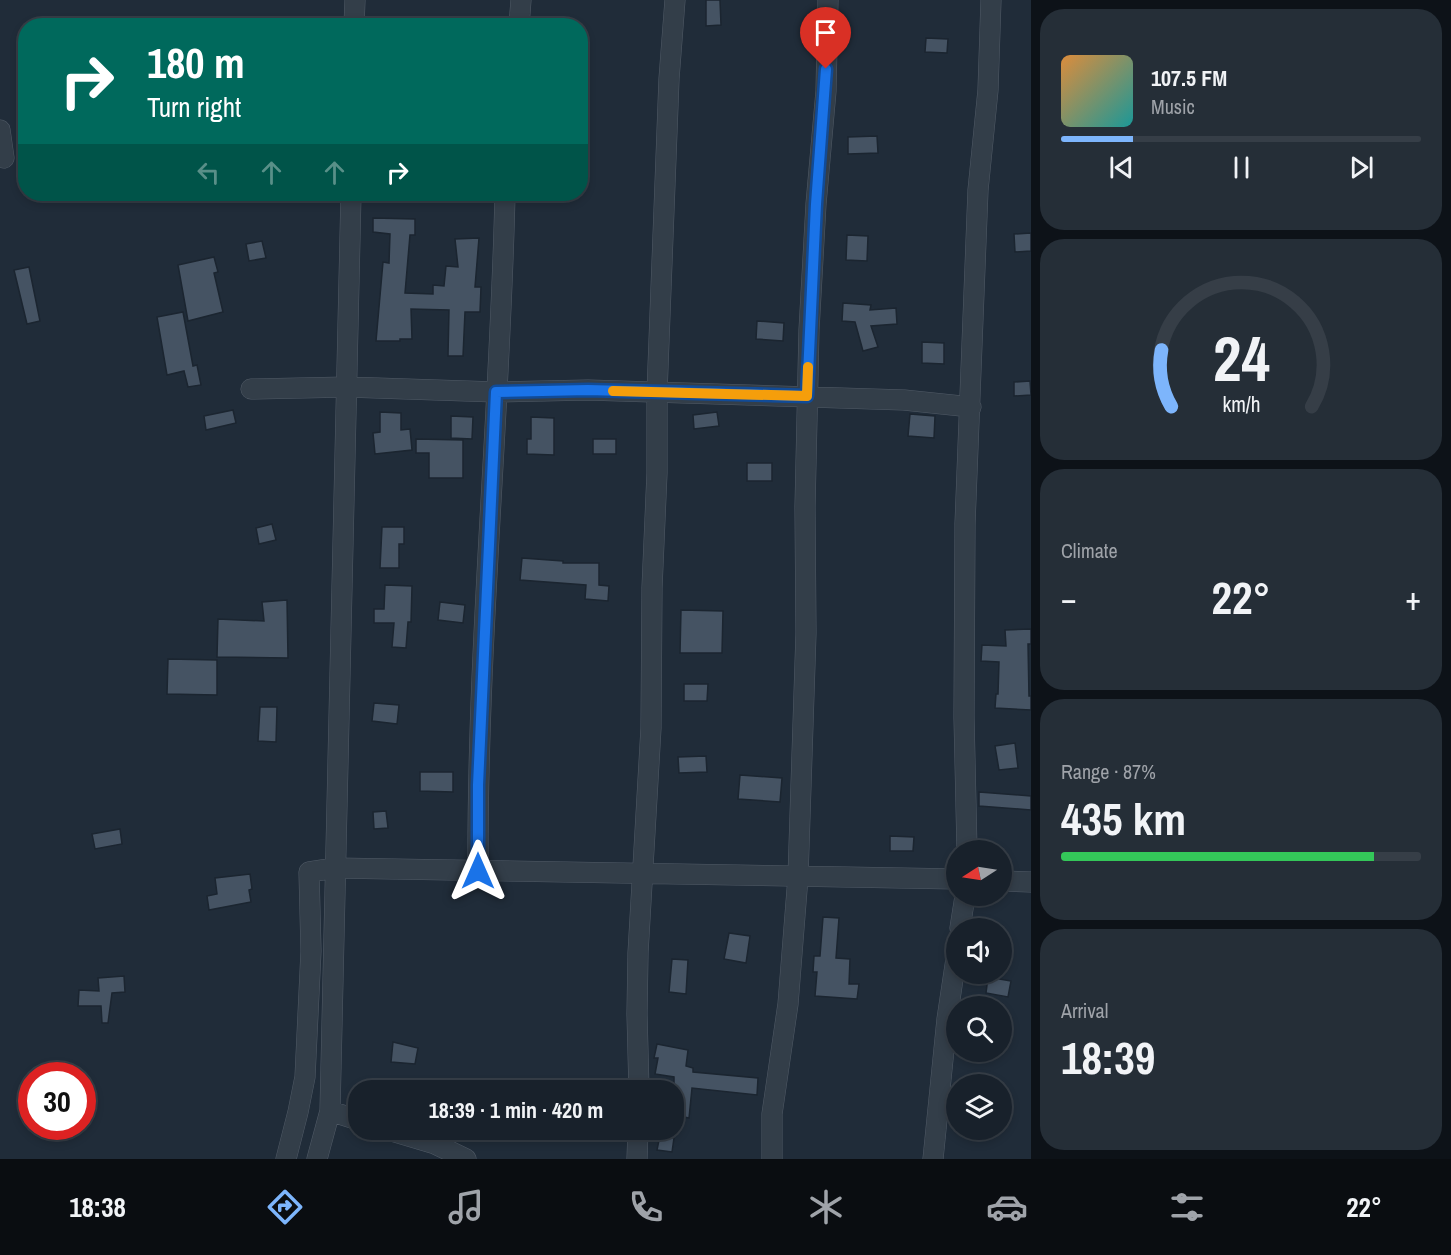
<!DOCTYPE html>
<meta charset="utf-8">
<style>
:root{--surface:#18212b;--page:#252e37;--text:#f1f3f6;--muted:#9fa3a9;--line:#363e47;--accent:#7db5fc}
body{margin:0;font-family:"Archivo Narrow",sans-serif;background:var(--page);color:var(--text);height:100vh;display:flex;flex-direction:column;font-size:22px;white-space:nowrap}
*{box-sizing:border-box;margin:0}
p{font-size:20px;color:var(--muted)}
.icon{flex:none;width:33px;height:33px;fill:none;stroke:currentColor;stroke-width:2;stroke-linecap:round;stroke-linejoin:round}
.map{position:relative;flex:1;overflow:hidden}
.details{display:flex;flex-direction:column;gap:9px;padding:9px;background:#0d1218;width:420px}
.details>*{flex:none}
.top-card{position:absolute;left:18px;top:18px;width:570px;height:183px;border-radius:24px;box-shadow:0 3px 9px #0003,0 0 0 2px var(--line);background:#00695c;color:#fff;overflow:hidden}
.needle{width:39px;rotate:258deg}
.tools{position:absolute;left:946px;top:840px;display:grid;gap:12px}
.tools a{display:grid;place-items:center;width:66px;height:66px;border-radius:50%;background:var(--surface);box-shadow:0 3px 9px #0003,0 0 0 2px var(--line);font-size:30px}
.speed{position:absolute;left:18px;top:1062px;display:flex;gap:12px;font-size:30px;font-weight:700;text-align:center}
.speed>*{display:grid;place-content:center;width:78px;height:78px;border-radius:50%;background:var(--surface);box-shadow:0 3px 9px #0003,0 0 0 2px var(--line);line-height:1}
.speed .limit{border:9px solid #d22;background:#fff;color:#111}
.pin{position:absolute;display:grid;place-items:center;width:51px;height:51px;color:#fff;margin:-62px -26px;border-radius:50% 50% 50% 0;rotate:-45deg;box-shadow:0 0 6px #0007}
.pin .icon{rotate:45deg}
.me{position:absolute;width:66px;margin:-33px;rotate:0deg;stroke-linejoin:round;filter:drop-shadow(0 0 4px #0008)}
.turn{display:flex;align-items:center;gap:21px;height:126px;padding:0 30px;font-size:27px}
.turn .icon{width:78px;height:78px;stroke-width:2.5}
.turn b{display:block;font-size:42px;line-height:51px}
.lanes{display:flex;align-items:center;height:57px;padding:0 30px;background:#0003;justify-content:center;gap:30px;direction:ltr}
.lanes .off{opacity:.35}
.big{font-size:45px;font-weight:800;line-height:1.1}
.details .card{flex:1;display:flex;flex-direction:column;justify-content:center;gap:9px;min-width:0;padding:0 21px;border-radius:24px;background:var(--page)}
.details .dial{align-items:center;gap:0}
.dial svg{height:156px;overflow:visible;fill:none;stroke:var(--line);stroke-width:7;stroke-linecap:round;text-anchor:middle}
.dial text{fill:var(--text);stroke:none}
.song{display:flex;align-items:center;gap:18px}
.cover{width:72px;height:72px;border-radius:9px;background:linear-gradient(135deg,hsl(30 70% 55%),hsl(180 70% 35%))}
.played{height:6px;border-radius:3px;background:linear-gradient(90deg,var(--accent) 20%,var(--line) 20%)}
.keys{display:flex;justify-content:space-around;direction:ltr}
.heat{display:flex;justify-content:space-between;align-items:center;font-size:33px;direction:ltr}
.charge{height:9px;border-radius:4px;background:linear-gradient(90deg,#34c759 87%,var(--line) 0)}
.trip{position:absolute;left:348px;top:1080px;width:336px;height:60px;border-radius:24px;background:var(--surface);box-shadow:0 3px 9px #0003,0 0 0 2px var(--line);font-weight:800;line-height:60px;text-align:center}
.tabs{display:flex;height:96px;justify-content:space-around;align-items:center;background:#0a0d11;color:var(--muted)}
.tabs .icon{width:42px;height:42px}
.tabs .current{color:var(--accent)}
.tabs b{font-size:27px;color:var(--text)}
main{display:flex;flex:1;min-height:0}
.map>svg:first-child{display:block}
.building{fill:#455363;stroke:#1b2530;stroke-width:1.5}
.lines{fill:none;stroke-linecap:round;stroke-linejoin:round}
.street-casing{stroke:#515b67;stroke-width:21}
.street{stroke:#333e49;stroke-width:20}
.route-casing{stroke:#114b97;stroke-width:15}
.route{stroke:#1a73e8;stroke-width:10}
.slow{stroke:#f59e0b;stroke-width:10}
</style>
<main>
<div class="map">
<svg width="1031" height="1159" viewBox="0 0 1031 1159">
<rect width="100%" height="100%" fill="#202c39"/>
<path class="building" d="M706 0H720L721 25 706 26Z
M926 38 948 39 947 53 925 52Z
M877 136 878 153 848 154V137Z
M373 218 415 219V235H410L405 293 433 294V285L444 286 446 266 458 267 455 239 479 238 475 287H481L480 312H465L463 356H448L449 310 411 309 412 339H400V341H376L383 262 389 263 390 234 373 232Z
M1031 233V251L1015 252 1014 234Z
M847 235 868 236 867 261 846 260Z
M262 241 266 258 249 261 246 244Z
M214 257 218 272 214 273 223 312 188 321 178 265Z
M29 267 40 321 27 324 14 270Z
M843 303 871 305 870 310 896 308 897 324 871 326 878 347 863 351 855 322 842 321Z
M183 312 193 366 197 365 201 385 188 387 184 371 167 375 157 317Z
M757 321 784 323 783 341 756 339Z
M922 342 944 343V364L922 363Z
M1030 381 1031 395 1014 396V382Z
M233 410 236 423 206 430 204 416Z
M380 412 401 413V430L410 429 412 450 375 454 373 433 380 432Z
M717 412 719 426 694 429 693 415Z
M910 414 935 416 934 438 908 436Z
M451 416 473 417 472 439 451 438Z
M531 417 554 418V455L527 454V439H531Z
M416 439 463 440V478H429V453H416Z
M593 439H616V454H593Z
M747 463H772V481H747Z
M272 524 276 540 259 544 256 528Z
M382 527H404V544H399V568H380Z
M522 558 563 561V563H599V585L609 586 608 601 585 599 586 585 520 580Z
M385 585 412 586 411 622H408L406 648 392 647 394 623H374V609H384Z
M287 600 288 658 217 657 218 619 264 621 262 602Z
M440 602 465 605 463 623 438 620Z
M681 610 723 611 722 653H680Z
M1031 629V644H1028L1029 696H1031V710L995 708 996 694H998L999 662 981 661 982 645 1006 646 1005 630Z
M168 659 217 660V695L167 694Z
M684 684H708L707 701H684Z
M374 703 399 705 397 724 372 721Z
M260 707H277L276 742 258 741Z
M1015 743 1018 768 999 770 995 746Z
M706 756 707 772 679 773 678 757Z
M420 772H453V792L420 791Z
M740 775 782 778 780 802 738 799Z
M979 792 1031 796V810L979 806Z
M386 811 388 828 374 829 373 812Z
M120 829 122 844 95 849 92 834Z
M890 836 914 837 913 851H890Z
M250 874 252 889 249 890 251 902 209 910 207 896 217 894 215 878Z
M823 917 839 918 836 958 850 959 849 984H859L857 999 815 996 817 972H813L814 956H820Z
M729 933 750 936 746 963 724 959Z
M672 959 688 960 686 994 669 992Z
M124 976 125 992 112 993 108 1023H102L101 1006H78L79 990 99 991 98 978Z
M988 977 1011 981 1008 997 986 993Z
M393 1042 418 1048 415 1064 391 1062Z
M657 1044 688 1050 686 1066 693 1068V1072L758 1078 757 1095 692 1088 689 1118 674 1115V1077L655 1074 658 1058H654Z
M660 1135 674 1138 672 1152 657 1150Z"/>
<g class="lines">
<defs>
<path id="street" d="M354 26 355 0
M519 26 521 0
M0 130 4 158
M251 389 347 387 496 392 588 390 904 400 971 407
M967 850 964 717 965 524 978 190 988 90 991 0
M478 871C477 645 500 419 505 194
M1002 881 1031 882
M960 928 965 896
M639 1090 637 1014 638 953 651 728 652 588 657 473V393L669 79 675 0
M330 1111 358 1120
M388 1130 435 1144 466 1159
M286 1159 298 1112 305 1077 311 951 309 872 335 868 957 879
M317 1159 330 1111 351 194
M637 1159 638 1130
M772 1159V1114L788 1004 798 877 806 633 805 507 809 330 816 204 826 91 828 0
M933 1159 947 1019 957 952"/>
</defs>
<use href="#street" class="street-casing"/>
<use href="#street" class="street"/>
</g>
<g class="lines">
<defs>
<path id="route" d="M478 871V785L496 392 588 390 807 396 816 204 826 69"/>
</defs>
<use href="#route" class="route-casing"/>
<use href="#route" class="route"/>
<path class="slow" d="M613 391 807 396 808 367"/>
</g>
</svg>
<div class="tools">
<a><svg class="needle" viewBox="-14 -14 28 28"><path d="M0-13l5 13h-10z" fill="#e53935"/><path d="M0 13l5-13h-10z" fill="#9fa3a9"/></svg></a>
<a><svg class="icon" aria-label="sound" viewBox="0 0 24 24"><path d="M4 9h4l5-4v14l-5-4H4zM17 9q2 3 0 6"/></svg></a>
<a><svg class="icon" aria-label="search" viewBox="0 0 24 24"><circle cx="10" cy="10" r="6"/><path d="M15 15l6 6"/></svg></a>
<a><svg class="icon" aria-label="layers" viewBox="0 0 24 24"><path d="M12 4l9 5-9 5-9-5zM3 14l9 5 9-5"/></svg></a>
</div>
<div class="speed"><div class="limit">30</div></div>
<div class="pin" style="left:826px;top:69px;background:#d93025"><svg class="icon" aria-label="arrive" viewBox="0 0 24 24"><path d="M6 21V4h12l-3 4 3 4H6"/></svg></div>
<svg class="me" style="left:478px;top:871px" viewBox="-20 -20 40 40"><path d="M0-17L14 15 0 8-14 15z" fill="#1a73e8" stroke="#fff" stroke-width="4"/></svg>
<div class="trip">18:39 · 1 min · 420 m</div>
<div class="top-card">
<div class="turn"><svg class="icon" aria-label="right" viewBox="0 0 24 24"><path d="M7 20v-9h11M14 6l5 5-5 5"/></svg><div><b>180 m</b>Turn right</div></div>
<div class="lanes"><svg class="icon off" aria-label="left" viewBox="0 0 24 24"><path d="M17 20v-9H6M10 6l-5 5 5 5"/></svg><svg class="icon off" aria-label="ahead" viewBox="0 0 24 24"><path d="M12 20V5M6 11l6-6 6 6"/></svg><svg class="icon off" aria-label="ahead" viewBox="0 0 24 24"><path d="M12 20V5M6 11l6-6 6 6"/></svg><svg class="icon" aria-label="right" viewBox="0 0 24 24"><path d="M7 20v-9h11M14 6l5 5-5 5"/></svg></div>
</div>
</div>
<section class="details">
<div class="card">
<div class="song"><i class="cover"></i><div><b>107.5 FM</b><p>Music</p></div></div>
<div class="played"></div>
<div class="keys"><svg class="icon" aria-label="previous" viewBox="0 0 24 24"><path d="M18 5L8 12l10 7zM5 5v14"/></svg><svg class="icon" aria-label="pause" viewBox="0 0 24 24"><path d="M8 5v14M16 5v14"/></svg><svg class="icon" aria-label="next" viewBox="0 0 24 24"><path d="M6 5l10 7-10 7zM19 5v14"/></svg></div>
</div>
<div class="card dial"><svg viewBox="0 0 100 80">
<path d="M14 69A42 42 0 1 1 86 69"/>
<path d="M14 69A42 42 0 0 1 9 40" stroke="#7db5fc"/>
<text x="50" y="56" font-size="32" font-weight="700">24</text>
<text x="50" y="72" font-size="11">km/h</text>
</svg></div>
<div class="card"><p>Climate</p>
<div class="heat"><a>−</a><b class="big">22°</b><a>+</a></div>
</div>
<div class="card"><p>Range · 87%</p><b class="big">435 km</b><div class="charge"></div></div>
<div class="card"><p>Arrival</p><b class="big">18:39</b></div>
</section>
</main>
<nav class="tabs">
<b>18:38</b>
<svg class="icon current" aria-label="directions" viewBox="0 0 24 24"><path d="M12 3l9 9-9 9-9-9zM9 14v-3h6M13 9l2 2-2 2"/></svg>
<svg class="icon" aria-label="music" viewBox="0 0 24 24"><path d="M9 18V5l10-2v13"/><circle cx="6" cy="18" r="3"/><circle cx="16" cy="16" r="3"/></svg>
<svg class="icon" aria-label="phone" viewBox="0 0 24 24"><path d="M5 4h4l2 5-3 2q2 4 5 5l2-3 5 2v4C11 20 4 13 5 4z"/></svg>
<svg class="icon" aria-label="climate" viewBox="0 0 24 24"><path d="M12 3v18M4 7l16 10M4 17L20 7"/></svg>
<svg class="icon" aria-label="car" viewBox="0 0 24 24"><path d="M5 17H2v-5l4-1 3-4h7l3 4 3 1v5h-3M9 17h6M6 11h13"/><circle cx="7" cy="17" r="2"/><circle cx="17" cy="17" r="2"/></svg>
<svg class="icon" aria-label="filters" viewBox="0 0 24 24"><path d="M4 7h16M4 17h16"/><circle cx="9" cy="7" r="2"/><circle cx="15" cy="17" r="2"/></svg>
<b>22°</b>
</nav>
